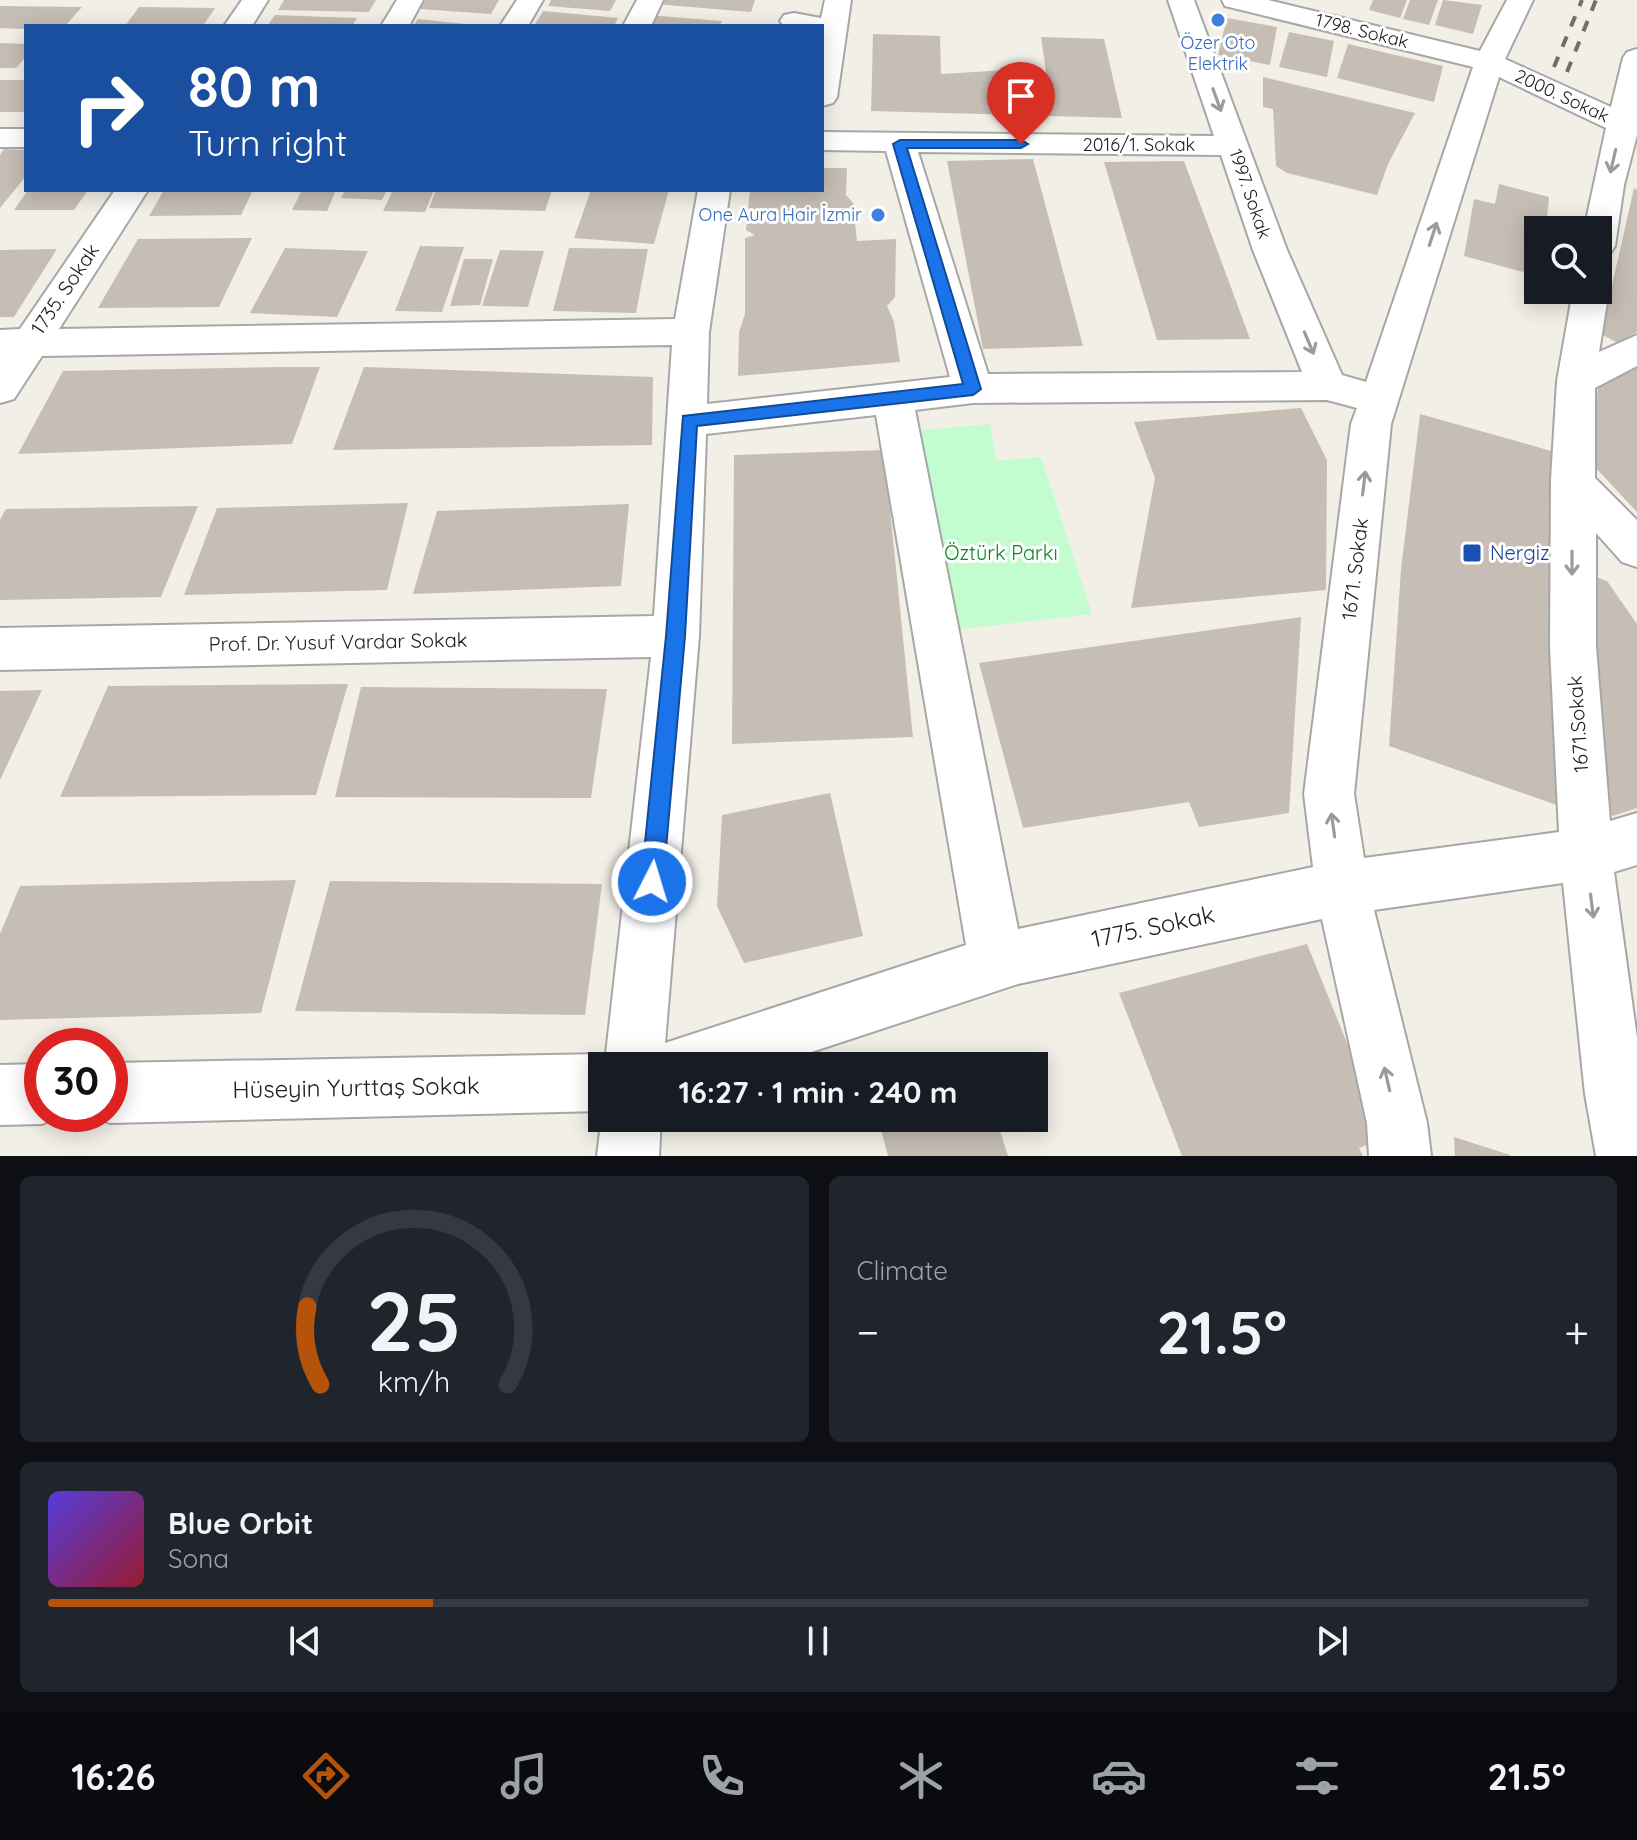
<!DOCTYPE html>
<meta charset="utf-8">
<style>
:root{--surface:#171b24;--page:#20242c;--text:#f1f3f6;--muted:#9ea1a6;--line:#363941;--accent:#b45309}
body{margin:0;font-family:Quicksand,sans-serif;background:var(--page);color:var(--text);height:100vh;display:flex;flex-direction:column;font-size:30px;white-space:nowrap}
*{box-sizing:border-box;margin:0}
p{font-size:26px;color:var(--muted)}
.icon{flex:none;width:44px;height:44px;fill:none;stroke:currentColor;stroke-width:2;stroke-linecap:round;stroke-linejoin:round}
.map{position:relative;height:1156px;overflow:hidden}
.sheet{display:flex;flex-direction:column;gap:20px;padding:20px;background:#0d0f14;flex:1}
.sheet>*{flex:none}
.top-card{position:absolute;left:24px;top:24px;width:800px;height:168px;border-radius:0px;box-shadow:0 4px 20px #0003;background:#1a4fa0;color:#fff;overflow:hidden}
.controls{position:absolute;left:1524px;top:216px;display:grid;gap:16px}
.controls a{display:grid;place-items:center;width:88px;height:88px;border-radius:0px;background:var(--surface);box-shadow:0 4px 20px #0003;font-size:40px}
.speed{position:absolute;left:24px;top:1028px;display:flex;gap:16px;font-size:40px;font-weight:700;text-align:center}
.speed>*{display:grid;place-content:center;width:104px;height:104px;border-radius:50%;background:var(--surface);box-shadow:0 4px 20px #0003;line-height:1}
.speed .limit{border:12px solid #d22;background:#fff;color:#111}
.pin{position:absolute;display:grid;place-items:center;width:68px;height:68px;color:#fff;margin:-82px -34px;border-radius:50% 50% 50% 0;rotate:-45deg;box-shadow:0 0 8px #0007}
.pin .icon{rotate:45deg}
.me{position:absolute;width:88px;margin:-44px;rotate:5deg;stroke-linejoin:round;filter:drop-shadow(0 0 6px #0008)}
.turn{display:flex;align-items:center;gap:28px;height:168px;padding:0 32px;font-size:36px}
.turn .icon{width:104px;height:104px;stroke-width:2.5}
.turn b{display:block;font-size:56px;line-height:68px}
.big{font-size:60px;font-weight:700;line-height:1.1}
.sheet .card{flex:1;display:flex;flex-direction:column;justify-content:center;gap:12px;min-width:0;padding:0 28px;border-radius:12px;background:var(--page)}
.sheet .dial{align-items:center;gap:0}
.dial svg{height:208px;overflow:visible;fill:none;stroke:var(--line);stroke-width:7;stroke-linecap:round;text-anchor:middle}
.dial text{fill:var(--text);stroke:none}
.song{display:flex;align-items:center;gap:24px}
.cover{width:96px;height:96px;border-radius:12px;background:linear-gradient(135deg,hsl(250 70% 55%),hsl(350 70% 35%))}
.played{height:8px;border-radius:4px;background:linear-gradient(90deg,var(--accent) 25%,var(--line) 25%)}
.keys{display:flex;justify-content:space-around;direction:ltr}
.heat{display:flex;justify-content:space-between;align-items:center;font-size:44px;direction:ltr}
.sheet .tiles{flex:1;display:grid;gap:20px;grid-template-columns:1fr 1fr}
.card:last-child{grid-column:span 2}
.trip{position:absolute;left:588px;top:1052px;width:460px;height:80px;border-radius:0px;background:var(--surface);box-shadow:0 4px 20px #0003;font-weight:700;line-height:80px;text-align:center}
.menu{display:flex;height:128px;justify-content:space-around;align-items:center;background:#090b0e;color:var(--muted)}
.menu .icon{width:56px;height:56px}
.menu .current{color:var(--accent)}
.menu b{font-size:36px;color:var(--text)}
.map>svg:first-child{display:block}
.park{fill:#c3fcce}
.building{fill:#c6beb5}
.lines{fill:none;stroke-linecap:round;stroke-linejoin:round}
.minor-casing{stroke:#a7a7a7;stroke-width:4}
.minor{fill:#fff;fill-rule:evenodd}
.rail{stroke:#6e6e6e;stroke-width:4;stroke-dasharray:11 11;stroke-linecap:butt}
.oneway{stroke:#9b9b9b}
.route{fill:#1a73e8;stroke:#114b97;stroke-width:2}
.shop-dot{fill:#3f7fe0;stroke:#fff;stroke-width:3}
.transit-dot{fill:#1a4fb4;stroke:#fff;stroke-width:3}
.labels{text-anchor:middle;stroke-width:6;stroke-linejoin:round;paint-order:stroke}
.far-street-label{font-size:18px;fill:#202020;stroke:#fff}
.far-shop-label{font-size:18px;fill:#366cbe;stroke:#fff}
.street-label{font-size:20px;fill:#202020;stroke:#fff}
.park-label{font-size:20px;fill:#078621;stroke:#fff}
.transit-label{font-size:20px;fill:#164399;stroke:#fff;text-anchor:start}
.near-street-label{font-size:24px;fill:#202020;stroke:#fff}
</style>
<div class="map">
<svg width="1637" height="1156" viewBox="0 0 1637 1156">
<rect width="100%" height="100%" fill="#f1efe6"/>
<path class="park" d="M990 424 997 461 1041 457 1092 614 946 631 912 431Z"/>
<path class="building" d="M284 0H376L369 12 278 10Z
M426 0H499L491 14 419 9Z
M551 0H616L610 11 548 6Z
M656 0H755L751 12 654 4Z
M1373 0H1407L1400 18 1369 10Z
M1410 0H1438L1429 25 1403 19Z
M1443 0 1482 5 1473 34 1435 25Z
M0 6 82 7 65 26 26 29 0 28Z
M139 7 215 8 203 26H125Z
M543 11 618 18 614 26H534Z
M275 15 357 18 352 26H267Z
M647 15 722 21 720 26H642Z
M1227 18 1277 27 1270 65 1218 55Z
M418 19 465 24V26H413Z
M1289 32 1334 41 1327 77 1279 67Z
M873 34 940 36 941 74 1007 70 1008 77 1047 78 1041 37 1104 39 1122 118 871 111Z
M0 43 26 44V57L16 68H0Z
M1348 44 1443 66 1434 102 1337 78Z
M1263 77 1415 113 1388 164 1377 195 1287 173 1276 166 1273 109 1263 107Z
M0 80H26V112H0Z
M4 149 26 150V176L0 208V155Z
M1033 159 1083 346 983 349 947 161Z
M1184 161 1222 263 1250 339 1157 340 1104 162Z
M822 168H847L846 195 853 203 857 241 896 239 895 297 887 306 894 322 900 362 738 376 739 332 745 314V238L755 235 746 230 750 190H822Z
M1499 184 1549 197 1547 218 1580 227V230H1538V276L1464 256 1474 199 1495 204Z
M1634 188 1637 190V332L1618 343 1601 334Z
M28 190H88L74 210H14Z
M164 190H253L241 215 149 216Z
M302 190H336L327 211 292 210Z
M345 190H387L382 200 341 198Z
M393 190H434L425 212 383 211Z
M436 190H552L545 211 429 208Z
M591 190H669L654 244 574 238Z
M252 238 219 307 98 308 138 239Z
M420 246 464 247 442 312 395 311Z
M285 248 368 251 337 317 250 313Z
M569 248 648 249 636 313 553 311Z
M57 249 14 317H0V250Z
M500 250 544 251 528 307 482 306Z
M464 259H493L480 305 450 306Z
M1637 364V512L1593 465 1598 383Z
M280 367H320L292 444 18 454 63 371Z
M364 367 653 377 652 445 333 450Z
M1301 408 1327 460 1326 590 1131 608 1155 478 1134 422Z
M1420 414 1562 454 1568 809 1389 746 1401 569Z
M884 450 913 737 732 744 734 455Z
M408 503 387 590 184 595 217 508Z
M629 504 621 586 413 594 437 511Z
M198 506 161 597 0 600V520L6 509Z
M1581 571 1607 581 1637 624V808L1613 816 1598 806Z
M1301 617 1289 813 1199 827 1189 802 1023 828 979 663Z
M348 684 316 795 60 797 108 686Z
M361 687 607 689 591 798 335 797Z
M42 690 0 780V691Z
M830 793 863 936 744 963 717 906 722 815Z
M296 880 261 1013 0 1020V934L20 886Z
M330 881 602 884 585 1015 295 1011Z
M1307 944 1385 1137 1359 1148 1363 1156H1182L1119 993Z
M878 1118H996L1008 1156H888Z
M1454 1137 1510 1155V1156H1455Z"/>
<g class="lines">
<defs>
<path id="minor" d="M242 0H268L252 26H224Z
M397 0H423L409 26H381Z
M517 0H543L528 26H500Z
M637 0H663L651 26H623Z
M825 0H851L837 97 833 103 822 106V26H784L780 21 784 15 794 13 821 18Z
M1168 0H1194L1287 250 1342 375 1366 382 1473 67 1225 6 1222 0H1268L1480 51 1507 0H1533L1505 59 1611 107 1623 58 1627 52 1637 49V135L1624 185 1615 246 1610 254 1598 257V230H1584L1606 128 1499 77 1391 424 1354 794 1364 858 1559 832 1550 647 1551 480 1557 381 1573 290H1598V280L1604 281 1609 290 1599 352 1637 335V366L1595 388V478L1637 520V567L1622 562 1596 533V647L1610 821 1637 813V865L1614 872 1637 1038V1156H1596L1585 1094 1563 883 1374 910 1427 1123 1431 1156H1369L1367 1123 1322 919 1018 984 769 1066H602V1111L110 1123 89 1114H110V1063L606 1054 651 657 0 670V628L654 616 672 345 42 356 14 399 0 403V330L20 329 115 190H148L59 329 675 319 698 190H730L709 332 707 404 950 377 886 151 822 150V132L1214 136ZM918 152 1221 155 1253 250 1302 372 988 374ZM1327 400 1357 408 1351 424 1304 794 1313 867 1018 929 915 410 973 403ZM876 415 966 945 665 1043 699 636 706 434Z
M0 129H26V147H0Z
M42 1064V1114L63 1115 42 1124 0 1125V1065Z
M602 1116 661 1118 659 1156H597Z"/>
</defs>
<use href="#minor" class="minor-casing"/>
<use href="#minor" class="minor"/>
<path class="rail" d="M1554 67 1582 0
M1567 72 1596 0"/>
</g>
<defs><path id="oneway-shaft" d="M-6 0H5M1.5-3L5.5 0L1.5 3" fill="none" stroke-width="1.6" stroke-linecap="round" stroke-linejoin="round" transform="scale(2)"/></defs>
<g class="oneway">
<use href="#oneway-shaft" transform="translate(1217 100) rotate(70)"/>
<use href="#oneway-shaft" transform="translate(1613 161) rotate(103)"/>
<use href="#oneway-shaft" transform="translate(1433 234) rotate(-72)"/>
<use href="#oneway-shaft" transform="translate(1309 343) rotate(67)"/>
<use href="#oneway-shaft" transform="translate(1364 483) rotate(-83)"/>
<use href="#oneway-shaft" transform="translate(1572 563) rotate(90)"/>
<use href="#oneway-shaft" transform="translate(1333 825) rotate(-98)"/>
<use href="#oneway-shaft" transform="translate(1592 906) rotate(83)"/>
<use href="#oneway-shaft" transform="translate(1387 1079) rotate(-103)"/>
</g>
<path class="route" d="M900 140H1021L1028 144 1021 148H907L981 389 973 395 697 426 685 636 663 882 660 889 652 893 644 889 641 882 666 636 683 416 963 384 893 144Z"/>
<g class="shop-dot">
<circle cx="1218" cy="20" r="8"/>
<circle cx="878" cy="215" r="8"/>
</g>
<rect class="transit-dot" x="1462" y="543" width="20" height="20" rx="4"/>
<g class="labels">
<g class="far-street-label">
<text transform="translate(1362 31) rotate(14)" y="6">1798. Sokak</text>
<text transform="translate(1562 96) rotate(25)" y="6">2000. Sokak</text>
<text x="1139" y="151">2016/1. Sokak</text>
<text transform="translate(1250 194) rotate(71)" y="6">1997. Sokak</text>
</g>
<g class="far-shop-label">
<text x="1218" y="49">Özer Oto<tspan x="1218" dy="21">Elektrik</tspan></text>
<text x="862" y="221" text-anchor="end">One Aura Hair İzmir</text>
</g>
<g class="street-label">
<text transform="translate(65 289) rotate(-56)" y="7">1735. Sokak</text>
<text transform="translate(1355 569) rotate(-83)" y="7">1671. Sokak</text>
<text transform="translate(338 642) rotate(-1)" y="7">Prof. Dr. Yusuf Vardar Sokak</text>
<text transform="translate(1578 724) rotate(-94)" y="7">1671.Sokak</text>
</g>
<g class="park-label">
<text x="1001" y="560">Öztürk Parkı</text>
</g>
<g class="transit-label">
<text x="1490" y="560">Nergiz</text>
</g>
<g class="near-street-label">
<text transform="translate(1153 927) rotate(-12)" y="8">1775. Sokak</text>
<text transform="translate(356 1088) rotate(-1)" y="8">Hüseyin Yurttaş Sokak</text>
</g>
</g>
</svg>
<div class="controls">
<a><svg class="icon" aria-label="search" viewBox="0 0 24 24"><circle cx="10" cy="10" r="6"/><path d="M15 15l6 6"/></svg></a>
</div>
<div class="speed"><div class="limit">30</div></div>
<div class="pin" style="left:1021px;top:144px;background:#d93025"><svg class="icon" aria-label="arrive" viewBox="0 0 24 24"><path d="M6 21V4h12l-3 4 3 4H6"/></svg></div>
<svg class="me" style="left:652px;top:882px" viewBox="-20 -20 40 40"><circle r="17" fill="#1a73e8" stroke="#fff" stroke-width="3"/><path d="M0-11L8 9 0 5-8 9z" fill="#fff"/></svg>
<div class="trip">16:27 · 1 min · 240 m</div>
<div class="top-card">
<div class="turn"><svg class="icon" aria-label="right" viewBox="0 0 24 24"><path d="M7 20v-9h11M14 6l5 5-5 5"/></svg><div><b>80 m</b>Turn right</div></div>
</div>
</div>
<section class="sheet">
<div class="tiles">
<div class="card dial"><svg viewBox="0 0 100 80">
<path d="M14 69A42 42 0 1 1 86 69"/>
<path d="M14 69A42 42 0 0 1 9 39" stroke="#b45309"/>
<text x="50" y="56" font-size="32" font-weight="700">25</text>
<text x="50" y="72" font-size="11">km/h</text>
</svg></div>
<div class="card"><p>Climate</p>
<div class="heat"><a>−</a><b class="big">21.5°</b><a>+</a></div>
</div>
<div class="card">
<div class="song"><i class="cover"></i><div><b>Blue Orbit</b><p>Sona</p></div></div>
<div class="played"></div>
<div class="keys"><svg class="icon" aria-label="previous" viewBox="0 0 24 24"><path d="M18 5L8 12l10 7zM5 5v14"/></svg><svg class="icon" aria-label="pause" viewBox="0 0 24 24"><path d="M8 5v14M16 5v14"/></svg><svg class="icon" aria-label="next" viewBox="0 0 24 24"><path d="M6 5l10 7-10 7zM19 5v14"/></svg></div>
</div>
</div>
</section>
<nav class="menu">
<b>16:26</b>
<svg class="icon current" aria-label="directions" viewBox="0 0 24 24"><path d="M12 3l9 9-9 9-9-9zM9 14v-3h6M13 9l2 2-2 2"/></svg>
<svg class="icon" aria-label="music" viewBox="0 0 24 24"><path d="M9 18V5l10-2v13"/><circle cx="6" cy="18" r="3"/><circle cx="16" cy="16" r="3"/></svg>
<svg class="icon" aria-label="phone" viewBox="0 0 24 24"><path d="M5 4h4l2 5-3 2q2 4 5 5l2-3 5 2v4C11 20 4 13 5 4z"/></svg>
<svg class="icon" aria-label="climate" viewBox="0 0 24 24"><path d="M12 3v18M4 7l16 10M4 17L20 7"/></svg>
<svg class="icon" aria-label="car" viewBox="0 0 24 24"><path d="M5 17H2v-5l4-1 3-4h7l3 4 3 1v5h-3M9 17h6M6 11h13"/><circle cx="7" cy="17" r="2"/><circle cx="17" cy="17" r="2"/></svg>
<svg class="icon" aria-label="filters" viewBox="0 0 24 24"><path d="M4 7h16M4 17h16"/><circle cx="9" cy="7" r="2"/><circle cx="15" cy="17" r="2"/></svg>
<b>21.5°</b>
</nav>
